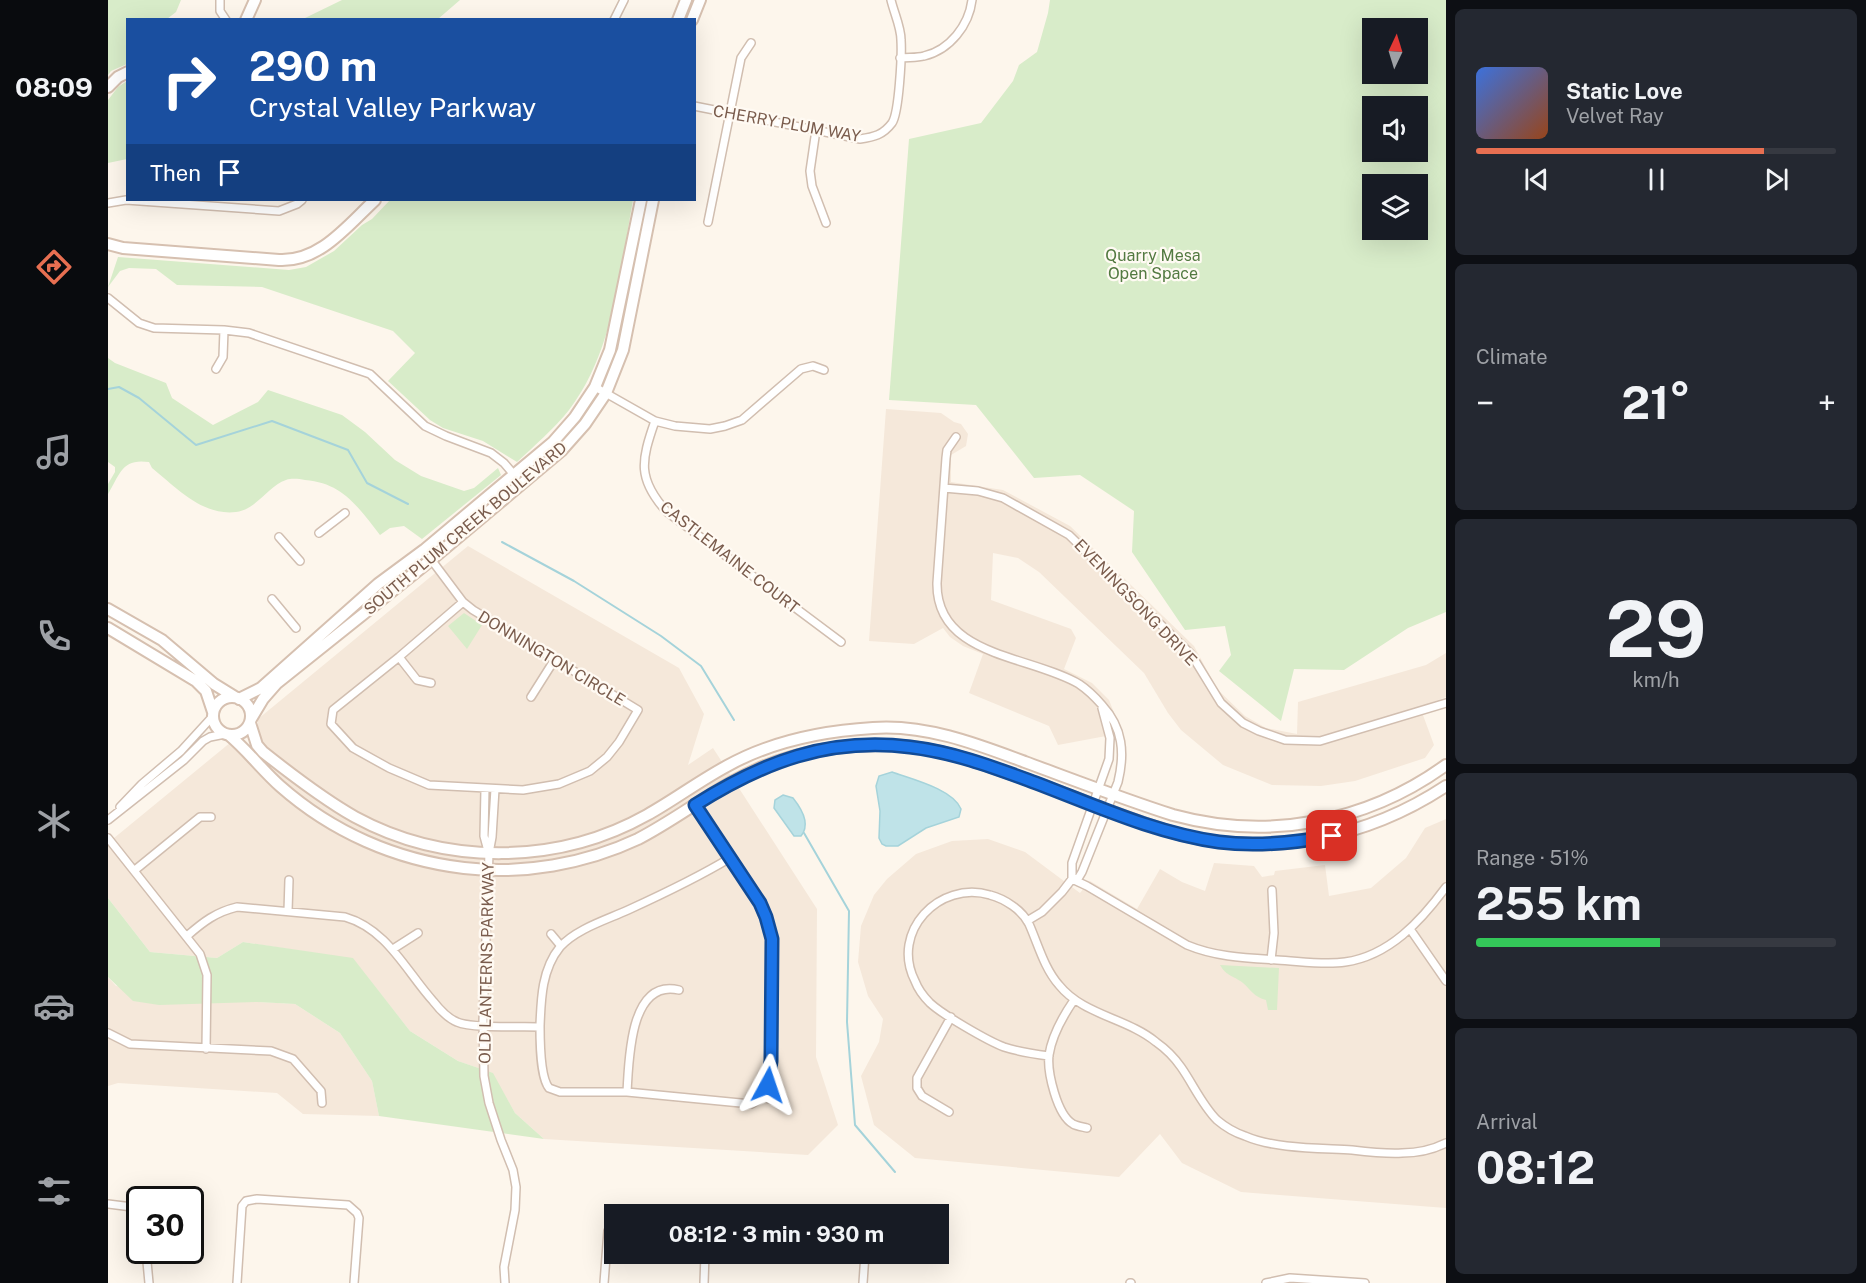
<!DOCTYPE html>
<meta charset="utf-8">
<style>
:root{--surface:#171b24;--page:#242831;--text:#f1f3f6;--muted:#9ea1a6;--line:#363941;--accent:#e76f51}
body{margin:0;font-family:"Public Sans",sans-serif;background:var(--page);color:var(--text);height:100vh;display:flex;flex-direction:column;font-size:22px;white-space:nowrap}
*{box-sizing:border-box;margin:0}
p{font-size:20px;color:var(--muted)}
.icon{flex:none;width:33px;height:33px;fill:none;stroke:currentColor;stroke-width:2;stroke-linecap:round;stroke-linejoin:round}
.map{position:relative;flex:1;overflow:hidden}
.side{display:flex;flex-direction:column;gap:9px;padding:9px;background:#0d0f14;width:420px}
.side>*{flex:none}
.banner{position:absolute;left:18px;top:18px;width:570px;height:183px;border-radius:0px;box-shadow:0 6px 24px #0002;background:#1a4fa0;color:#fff;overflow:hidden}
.needle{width:39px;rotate:4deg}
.fabs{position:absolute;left:1254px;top:18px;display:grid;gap:12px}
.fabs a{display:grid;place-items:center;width:66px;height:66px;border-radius:0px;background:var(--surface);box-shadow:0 6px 24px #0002;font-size:30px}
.speed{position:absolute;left:18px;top:1186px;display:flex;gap:12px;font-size:30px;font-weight:700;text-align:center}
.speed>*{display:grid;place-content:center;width:78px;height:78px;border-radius:50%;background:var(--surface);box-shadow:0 6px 24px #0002;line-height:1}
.speed .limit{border:3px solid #111;border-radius:9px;background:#fff;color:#111}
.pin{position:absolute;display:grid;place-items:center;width:51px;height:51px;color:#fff;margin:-26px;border-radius:12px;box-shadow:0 3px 9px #0006}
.me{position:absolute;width:66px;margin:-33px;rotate:5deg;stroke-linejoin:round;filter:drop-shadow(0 0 4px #0008)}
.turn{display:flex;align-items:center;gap:21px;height:126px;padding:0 24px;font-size:27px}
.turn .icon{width:78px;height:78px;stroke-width:2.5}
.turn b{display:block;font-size:42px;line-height:51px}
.then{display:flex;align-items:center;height:57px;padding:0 24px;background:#0003;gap:12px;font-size:22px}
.big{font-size:45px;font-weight:700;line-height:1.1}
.side .card{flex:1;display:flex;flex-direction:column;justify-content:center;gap:9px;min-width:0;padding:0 21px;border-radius:9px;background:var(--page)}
.side .dial{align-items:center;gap:0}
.dial b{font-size:78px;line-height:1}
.song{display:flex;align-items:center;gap:18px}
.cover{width:72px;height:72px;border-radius:9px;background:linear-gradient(135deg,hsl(220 70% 55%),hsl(20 70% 35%))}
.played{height:6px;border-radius:3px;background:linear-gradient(90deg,var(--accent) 80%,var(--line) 80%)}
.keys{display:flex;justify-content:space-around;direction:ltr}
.heat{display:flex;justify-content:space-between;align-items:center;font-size:33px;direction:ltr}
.charge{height:9px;border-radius:4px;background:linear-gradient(90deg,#34c759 51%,var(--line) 0)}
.trip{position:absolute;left:496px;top:1204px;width:345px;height:60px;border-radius:0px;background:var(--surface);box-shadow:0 6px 24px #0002;font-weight:700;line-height:60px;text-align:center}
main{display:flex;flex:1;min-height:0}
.tabs{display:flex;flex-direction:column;width:108px;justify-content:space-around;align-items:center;background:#090b0e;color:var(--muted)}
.tabs .icon{width:42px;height:42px}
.tabs .on{color:var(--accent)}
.tabs b{font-size:27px;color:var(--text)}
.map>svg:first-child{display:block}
.residential{fill:#f5e8da}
.green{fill:#d8ecc9;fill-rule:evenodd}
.water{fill:#bfe3e8;stroke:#a5d3da;stroke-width:1.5}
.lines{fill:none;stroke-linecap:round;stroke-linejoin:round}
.stream{stroke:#a5d3da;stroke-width:2}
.street-casing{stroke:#d1beb0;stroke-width:10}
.secondary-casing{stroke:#d6c0b0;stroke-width:14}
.street{stroke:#fff;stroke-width:7}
.secondary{stroke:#fff;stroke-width:10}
.route-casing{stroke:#114b97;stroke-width:15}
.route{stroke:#1a73e8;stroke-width:10}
.labels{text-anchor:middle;stroke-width:4.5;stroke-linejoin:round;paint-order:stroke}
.street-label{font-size:16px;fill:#7a5c4d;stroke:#fffaf3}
.park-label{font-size:16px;fill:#537a41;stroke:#fffaf3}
</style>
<main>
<nav class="tabs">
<b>08:09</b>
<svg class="icon on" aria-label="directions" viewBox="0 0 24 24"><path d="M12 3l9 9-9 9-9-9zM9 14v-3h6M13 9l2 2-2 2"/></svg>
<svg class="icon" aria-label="music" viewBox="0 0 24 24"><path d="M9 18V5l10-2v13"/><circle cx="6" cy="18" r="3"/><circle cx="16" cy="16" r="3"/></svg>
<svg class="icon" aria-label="phone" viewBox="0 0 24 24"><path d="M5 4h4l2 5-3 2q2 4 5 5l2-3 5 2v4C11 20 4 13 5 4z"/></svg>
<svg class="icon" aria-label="climate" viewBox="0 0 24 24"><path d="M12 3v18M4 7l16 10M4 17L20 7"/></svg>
<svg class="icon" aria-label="car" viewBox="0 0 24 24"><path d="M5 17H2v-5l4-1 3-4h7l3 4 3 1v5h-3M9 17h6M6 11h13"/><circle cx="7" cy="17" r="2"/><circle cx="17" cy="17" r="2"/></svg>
<svg class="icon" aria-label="filters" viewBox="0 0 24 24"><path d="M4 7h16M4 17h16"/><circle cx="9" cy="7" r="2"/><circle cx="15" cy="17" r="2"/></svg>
</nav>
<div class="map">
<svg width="1338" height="1283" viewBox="0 0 1338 1283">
<rect width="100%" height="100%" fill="#fdf6ec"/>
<path class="residential" d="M778 409 833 413 846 422 853 424 860 434 858 446 843 455V482L895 490 962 526 1086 646 1109 689 1137 716 1158 728 1189 734 1190 702 1318 665 1338 653V697L1312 707 1326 745 1317 758 1247 781 1213 786 1164 785 1115 765 1073 730 1060 713 1036 673 931 572 910 558 885 553 883 600 963 629 968 638 956 669 984 683 1001 700 1014 733 950 745 941 726 861 693 875 654 855 646 842 637 835 628 806 644 761 641Z
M360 546 571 668 596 714 580 765 605 748 709 909 708 1057 730 1125 700 1155 436 1139 407 1113 384 1073 350 1061 302 1031 245 959 135 942 109 958 42 952 0 898V843L123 742 150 750V719Z
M1338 819V1208L1133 1192 1074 1163 1052 1134 1011 1177 807 1158 766 1125 753 1076 771 1042 775 1019 760 996 750 962 753 926 766 895 779 879 808 854 844 841 880 839 917 852 972 893 982 881 1029 909 1052 869 1074 882 1097 891 1106 863 1146 866 1154 877 1166 875 1167 871 1217 865 1221 896 1263 888 1298 858 1317 828Z
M0 977 8 986 150 1002 187 1004 232 1033 264 1081 271 1116 195 1114 169 1093 10 1083 0 1086Z"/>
<path class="green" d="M0 0H73L68 12 59 19 20 20 19 64 3 71 0 75Z
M234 0H352L330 19H195Z
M942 0H1338V612L1300 628 1236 670 1186 669 1173 721 1111 671 1123 655 1117 626 1077 630 1024 552 1026 511 972 475 926 478 868 405 781 400 801 139 873 123 905 81 911 65 929 52 940 13ZM1264 28H1310V74H1264ZM1264 106H1310V152H1264ZM1264 184H1310V230H1264Z
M19 81V159L0 163V100L10 87Z
M282 200H525C512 270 506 351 461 410 446 429 427 445 409 462L375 441 335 428 322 420 280 381 307 353 285 331 154 287 69 285 48 269 21 268 12 271 0 287 10 257 181 270 198 267 226 251 254 225 264 219Z
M0 358 7 363 58 383 64 398 105 425 150 402 160 390 234 415 257 432 287 460 313 476 356 491 366 488 390 468 393 475 314 539 296 526 282 528 272 535C250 507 235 483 197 480 191 479 184 478 178 480 160 486 148 510 128 512 94 516 69 488 44 468L41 462C14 458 12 474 0 494V484L7 472V467L0 462Z
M356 613 374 625 359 649 340 626Z
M0 898 42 952 109 958 135 942 245 958 302 1031 350 1061 385 1073 407 1113 436 1139 271 1116 264 1081 232 1033 187 1004 149 1002 51 1005 25 1001 0 977Z
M1112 965 1171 968 1169 1010H1160L1158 1000C1146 997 1143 990 1135 983 1125 975 1119 977 1112 965Z"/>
<path class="water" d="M784 772C803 779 845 789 853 809L851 817 818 828 790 846H778L774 844 771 838 772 811 768 786 771 776Z
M675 795 685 798C693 808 703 824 693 836H686L666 808 667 800Z"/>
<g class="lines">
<path class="stream" d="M0 389 11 387 31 398 88 445 164 421 240 450 259 483 300 504
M394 542 466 581 553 636 593 666 626 720
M696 833 741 911 739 1022 747 1125 787 1172"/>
<defs>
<path id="street" d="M112 0V11L118 20
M506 20 516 0
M792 58C800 57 809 58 816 56 842 50 861 25 864 0
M586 106 752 139C766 137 775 135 784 123 791 113 794 55 793 40 793 27 786 13 783 0
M708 130 702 171 704 186 718 223
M0 203 18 200 171 211 189 204 194 200
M600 222 633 58 643 43
M0 298 31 323 46 328 116 330 141 333 262 374 317 426 338 436 383 453 396 463 408 477
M108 369 115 357 116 330
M487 387 547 421 567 426 602 429 617 426 634 420 693 369 705 366 716 370
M547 421C533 461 529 479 559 512L733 642
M848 437 839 450 838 458 829 583C828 657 922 655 971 684 980 690 987 697 994 705 1015 728 1017 753 1010 782L974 872 971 877 964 879 954 892 934 912 919 921
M836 488 870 491 895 498 961 535 1083 654 1113 703 1135 723 1151 731 1177 740 1212 741 1338 703
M211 533 237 513
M171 537 192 561
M322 558 355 602 365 610 530 710 511 742 499 757 482 771 451 784 415 790 321 785 281 768 245 748 223 724 225 710 291 657 355 602
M164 599 188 628
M291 657 309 680 323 683
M423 697 447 659
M377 789 376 836 380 851
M387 789 384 837 381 853 375 1021 376 1076 381 1103 393 1140 405 1170 408 1187 407 1210 396 1267 397 1283
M587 805 652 903 658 917 664 939V957L663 1061 660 1085 656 1097 643 1104 519 1092H452L441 1088C432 1077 432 1041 432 1026 433 998 434 969 452 947 468 929 498 920 520 910 555 894 589 878 622 858
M12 807 34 784 73 751 105 716
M0 820 76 760 95 741 102 737 117 734
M0 838 92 954 99 975 98 1049
M27 870 92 817H103
M964 879 979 886 1079 945C1108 957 1137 958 1169 960 1191 961 1215 965 1237 962 1281 956 1313 921 1338 887
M964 879V863L1001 759 1002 738 994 708
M180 911 181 880
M1302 929 1338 981
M443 934 453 946
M79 936C95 922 108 912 129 907L237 917C279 929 298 971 325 1001 332 1010 339 1018 349 1022 365 1029 413 1026 432 1027
M285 949 310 933
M1163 960 1166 933 1164 890
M966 1000C955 1016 944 1035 941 1055 939 1072 949 1115 965 1124 968 1126 975 1127 979 1128
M0 1033 22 1044 163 1051 185 1059 213 1091 214 1103
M941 1056C926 1054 911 1052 896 1047 880 1041 835 1015 822 1003 816 997 810 989 807 981 782 932 831 880 882 895 897 899 914 910 921 924 930 944 936 968 951 985 975 1015 1019 1018 1048 1042 1058 1049 1066 1057 1073 1067 1085 1084 1094 1105 1109 1120 1116 1126 1128 1133 1137 1136 1167 1149 1211 1148 1244 1150 1261 1152 1278 1154 1294 1153 1310 1153 1324 1150 1338 1143
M519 1092C521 1062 521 978 571 990
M656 1097 676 1104
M841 1112 814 1096 809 1088V1078L843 1017
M0 1204 32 1208
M38 1251 41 1283
M129 1283 134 1206 138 1201 149 1199 240 1205 249 1213 251 1218 246 1283
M496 1283 500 1231 503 1227 507 1226
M596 1283 597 1254
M755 1283 757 1254
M1022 1283H1023
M1158 1283 1182 1278 1257 1283"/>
<path id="secondary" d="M138 20 147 0
M570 20 578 0
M584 20 592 0
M0 87 10 77 20 72
M0 244 15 248 171 260C212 262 239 226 267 200
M0 609 54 640 106 684 127 697
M0 628 88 681 98 691 105 712
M105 716a19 19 0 1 1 38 0a19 19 0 1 1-38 0Z
M131 699 153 688 270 584 316 550 445 442 467 417 487 387 502 350 533 200
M143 719 155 699 169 683 323 560 453 451 477 424 498 393 515 350 545 200
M142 723 149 745 155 752C184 775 215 799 247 817 337 866 450 865 539 815 566 800 591 781 619 766 664 741 714 731 765 728 817 724 869 744 917 762 966 780 1015 799 1065 815 1160 841 1258 823 1338 765
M121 735C140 751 154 770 172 786 224 832 288 860 356 868 414 875 477 864 530 839 563 822 593 799 626 781 672 755 725 744 778 745 832 746 881 766 931 784 978 801 1025 822 1074 835 1165 858 1261 837 1338 786"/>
</defs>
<use href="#street" class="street-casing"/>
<use href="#secondary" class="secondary-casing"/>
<use href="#street" class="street"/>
<use href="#secondary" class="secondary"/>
</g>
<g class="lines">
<defs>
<path id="route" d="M660 1085 663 1061 664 939 658 917 652 903 587 805C655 762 720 737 802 747 844 752 882 766 920 780 982 803 1045 833 1111 842 1149 847 1186 843 1224 836"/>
</defs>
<use href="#route" class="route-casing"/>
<use href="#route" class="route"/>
</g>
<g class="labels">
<g class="street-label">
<text transform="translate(679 123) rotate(10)" y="6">CHERRY PLUM WAY</text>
<text transform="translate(357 528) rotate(-40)" y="6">SOUTH PLUM CREEK BOULEVARD</text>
<text transform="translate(622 557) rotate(38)" y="6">CASTLEMAINE COURT</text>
<text transform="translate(1028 602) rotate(46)" y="6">EVENINGSONG DRIVE</text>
<text transform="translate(444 658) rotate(31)" y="6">DONNINGTON CIRCLE</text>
<text transform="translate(378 963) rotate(-89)" y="6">OLD LANTERNS PARKWAY</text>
</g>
<g class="park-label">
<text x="1045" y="261">Quarry Mesa<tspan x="1045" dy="18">Open Space</tspan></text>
</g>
</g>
</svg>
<div class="fabs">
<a><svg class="needle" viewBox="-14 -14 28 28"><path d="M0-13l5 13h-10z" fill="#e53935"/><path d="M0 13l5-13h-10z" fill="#9ea1a6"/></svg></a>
<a><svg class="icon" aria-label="sound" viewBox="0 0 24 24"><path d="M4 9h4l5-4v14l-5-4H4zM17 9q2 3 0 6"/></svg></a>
<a><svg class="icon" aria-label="layers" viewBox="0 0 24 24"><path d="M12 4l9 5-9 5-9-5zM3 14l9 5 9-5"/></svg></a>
</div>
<div class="speed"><div class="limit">30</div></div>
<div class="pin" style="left:1224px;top:836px;background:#d93025"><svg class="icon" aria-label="arrive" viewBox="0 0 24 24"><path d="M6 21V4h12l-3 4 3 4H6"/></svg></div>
<svg class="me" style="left:660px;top:1085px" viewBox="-20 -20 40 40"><path d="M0-17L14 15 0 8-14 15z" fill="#1a73e8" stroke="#fff" stroke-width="4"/></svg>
<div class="trip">08:12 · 3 min · 930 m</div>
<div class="banner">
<div class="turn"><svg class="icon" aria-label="right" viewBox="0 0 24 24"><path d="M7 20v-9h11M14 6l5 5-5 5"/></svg><div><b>290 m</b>Crystal Valley Parkway</div></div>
<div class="then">Then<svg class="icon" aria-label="arrive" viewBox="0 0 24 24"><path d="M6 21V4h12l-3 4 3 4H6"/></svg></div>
</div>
</div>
<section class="side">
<div class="card">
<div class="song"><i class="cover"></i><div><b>Static Love</b><p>Velvet Ray</p></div></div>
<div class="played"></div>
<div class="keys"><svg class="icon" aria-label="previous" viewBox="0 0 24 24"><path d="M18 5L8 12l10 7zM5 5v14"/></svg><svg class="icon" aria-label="pause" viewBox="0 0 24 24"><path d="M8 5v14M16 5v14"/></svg><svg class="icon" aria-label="next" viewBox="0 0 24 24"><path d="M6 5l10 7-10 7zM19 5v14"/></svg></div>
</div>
<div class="card"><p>Climate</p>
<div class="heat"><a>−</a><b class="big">21°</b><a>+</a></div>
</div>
<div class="card dial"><b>29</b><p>km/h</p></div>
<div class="card"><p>Range · 51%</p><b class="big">255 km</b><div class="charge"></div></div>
<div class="card"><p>Arrival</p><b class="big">08:12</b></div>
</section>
</main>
